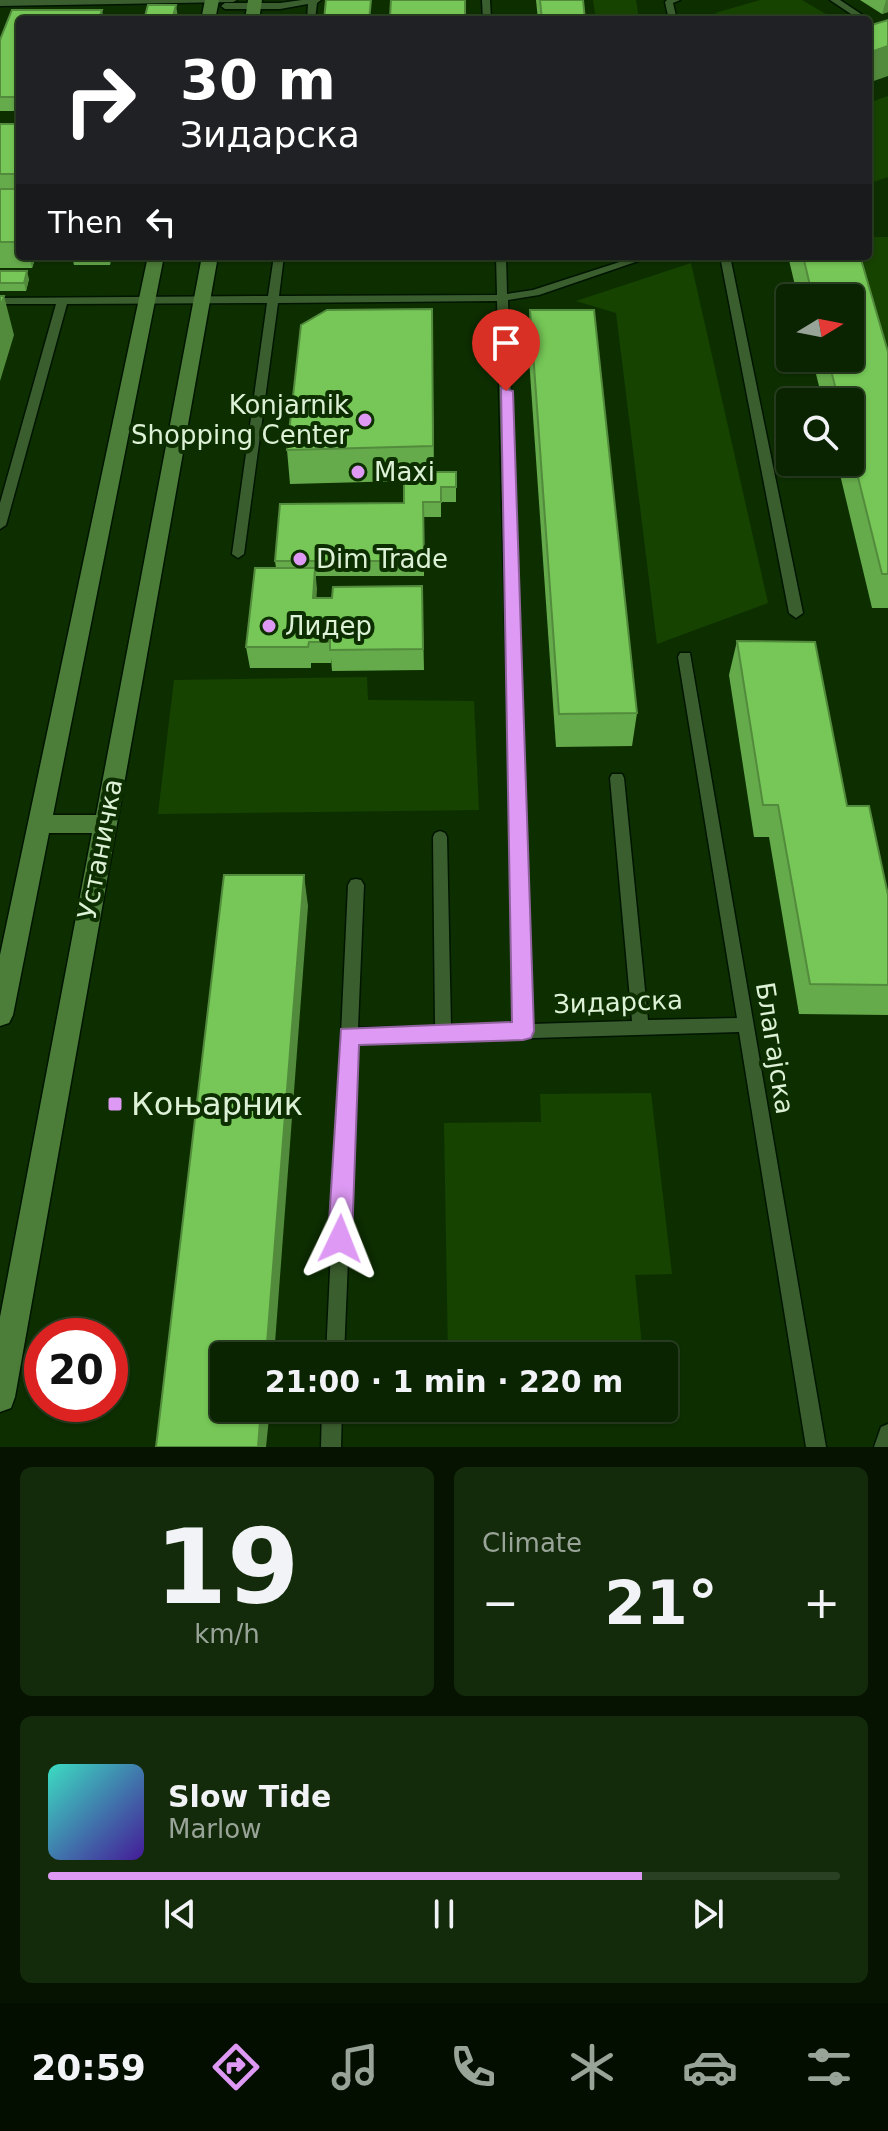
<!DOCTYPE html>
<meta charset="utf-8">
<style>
:root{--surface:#0a2300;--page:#132b0a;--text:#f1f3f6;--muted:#99a499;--line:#2a4022;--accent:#dd99f3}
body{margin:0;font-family:"DejaVu Sans",sans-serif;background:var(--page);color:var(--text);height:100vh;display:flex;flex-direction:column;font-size:30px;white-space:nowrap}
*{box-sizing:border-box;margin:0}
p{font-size:26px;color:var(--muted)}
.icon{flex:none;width:44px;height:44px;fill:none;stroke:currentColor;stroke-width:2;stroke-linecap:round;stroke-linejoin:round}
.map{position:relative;height:1447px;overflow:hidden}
.side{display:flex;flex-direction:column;gap:20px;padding:20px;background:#061300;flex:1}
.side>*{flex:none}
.guide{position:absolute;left:16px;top:16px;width:856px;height:244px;border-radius:8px;box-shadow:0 2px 6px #0004,0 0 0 2px var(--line);background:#202124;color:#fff;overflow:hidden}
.needle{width:52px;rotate:80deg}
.fabs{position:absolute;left:776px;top:284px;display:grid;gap:16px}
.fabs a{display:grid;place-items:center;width:88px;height:88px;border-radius:8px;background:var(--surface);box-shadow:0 2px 6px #0004,0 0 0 2px var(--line);font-size:40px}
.speed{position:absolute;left:24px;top:1318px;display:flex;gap:16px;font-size:40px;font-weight:700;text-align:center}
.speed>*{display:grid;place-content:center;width:104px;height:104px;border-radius:50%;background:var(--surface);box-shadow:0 2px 6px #0004,0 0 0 2px var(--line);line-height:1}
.speed .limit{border:12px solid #d22;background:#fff;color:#111}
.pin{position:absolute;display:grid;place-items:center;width:68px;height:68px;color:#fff;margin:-82px -34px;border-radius:50% 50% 50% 0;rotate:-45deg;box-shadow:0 0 8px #0007}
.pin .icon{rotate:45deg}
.me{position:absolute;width:88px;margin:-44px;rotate:2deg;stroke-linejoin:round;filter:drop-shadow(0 0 6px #0008)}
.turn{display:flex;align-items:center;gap:28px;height:168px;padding:0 32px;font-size:36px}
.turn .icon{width:104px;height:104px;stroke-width:2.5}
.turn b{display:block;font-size:56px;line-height:68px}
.then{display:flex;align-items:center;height:76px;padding:0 32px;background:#0003;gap:16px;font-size:30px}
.big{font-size:60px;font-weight:800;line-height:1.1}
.side .tile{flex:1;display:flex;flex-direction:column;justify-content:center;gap:12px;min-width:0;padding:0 28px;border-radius:12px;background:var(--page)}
.side .dial{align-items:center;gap:0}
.dial b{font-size:104px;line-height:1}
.song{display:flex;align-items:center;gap:24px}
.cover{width:96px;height:96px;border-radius:12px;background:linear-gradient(135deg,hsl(170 70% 55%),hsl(260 70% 35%))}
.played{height:8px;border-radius:4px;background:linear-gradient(90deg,var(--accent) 75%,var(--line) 75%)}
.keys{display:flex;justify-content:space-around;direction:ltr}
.heat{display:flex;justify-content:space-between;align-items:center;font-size:44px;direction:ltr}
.side .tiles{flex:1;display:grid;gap:20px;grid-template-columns:1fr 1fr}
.tile:last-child{grid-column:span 2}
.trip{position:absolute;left:210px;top:1342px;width:468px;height:80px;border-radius:8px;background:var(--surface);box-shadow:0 2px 6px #0004,0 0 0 2px var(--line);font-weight:800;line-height:80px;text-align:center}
.tab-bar{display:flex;height:128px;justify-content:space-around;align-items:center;background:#040e00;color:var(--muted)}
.tab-bar .icon{width:56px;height:56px}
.tab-bar .on{color:var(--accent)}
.tab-bar b{font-size:36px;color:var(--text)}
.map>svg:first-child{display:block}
.green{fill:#174300}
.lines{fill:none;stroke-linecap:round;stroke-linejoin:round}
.service-casing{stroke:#001500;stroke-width:3}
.secondary-casing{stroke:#001500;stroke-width:3}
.service{fill:#3b5e2e;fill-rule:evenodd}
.secondary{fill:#4c7d39;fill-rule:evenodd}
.wall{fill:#65ab4b}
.shaded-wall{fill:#538b3d}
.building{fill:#76c757;stroke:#538b3d;stroke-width:2}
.route{fill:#dd99f3;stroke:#90639e;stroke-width:2}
.poi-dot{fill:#dd99f3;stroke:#0d2f00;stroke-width:3}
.labels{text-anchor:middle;stroke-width:8;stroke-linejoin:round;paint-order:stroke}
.poi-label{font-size:26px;fill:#dcf1d6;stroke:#0d2f00;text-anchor:start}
.street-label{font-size:26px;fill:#dcf1d6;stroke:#0d2f00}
.near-poi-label{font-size:32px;fill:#dcf1d6;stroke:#0d2f00;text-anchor:start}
</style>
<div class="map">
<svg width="888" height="1447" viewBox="0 0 888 1447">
<rect width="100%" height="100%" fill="#0d2f00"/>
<path class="green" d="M593 0H636L639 20H596Z
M760 0H802L831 17 726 20 715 13Z
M888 96V177L868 184V103Z
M868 237H888V348L857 256H868Z
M691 263 768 603 657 644 616 313 576 301Z
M367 677 368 700 474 701 479 810 158 814 174 680Z
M651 1093 672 1274 635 1275 643 1356H448L444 1123 541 1122 540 1094Z
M449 1408H648L649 1410 449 1413Z"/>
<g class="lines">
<defs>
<path id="service" d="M0 0H237L233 2 0 6Z
M302 0H321L317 3 315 20H307L308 4 280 9H225L221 6 225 3H280Z
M482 0H490L491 20H483Z
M667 0H680L673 3 677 20H669L665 2Z
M830 0H840L870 20 868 22V20H860Z
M274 256H284L279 296 497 295 496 256H506L507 294 533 290 638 256H653L539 295 508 300 531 1024 632 1021 610 778 612 774H622L624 778 648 1020 737 1018 678 657 680 653H690L826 1447H806L739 1032 357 1043 344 1356H326L348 885 351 880 356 879 361 880 364 885 358 1028 435 1026 433 837 435 833 440 831 445 833 447 837 451 1026 515 1024 497 301 278 303 244 554 238 558 232 554 267 303 67 304 6 525 0 529V503L56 304H0V298L268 296Z
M720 256H730L803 613 796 618 789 613Z
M322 1408H342L341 1447H321Z
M888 1424V1447H874L881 1427Z"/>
<path id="secondary" d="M205 0H219L215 20H201Z
M248 0H262L259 20H245Z
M148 256H164L53 815H96L202 256H218L15 1397 11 1408 0 1412V1317L92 833H49L13 1015 9 1023 0 1026V955Z"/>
</defs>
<use href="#service" class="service-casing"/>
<use href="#secondary" class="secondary-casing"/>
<use href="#service" class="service"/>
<use href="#secondary" class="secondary"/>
</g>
<path class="wall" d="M391 0H465V20H390Z
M536 0H583L585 20H538Z
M860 0H888V12L882 14Z
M12 10H102L103 20H20V111H0V40Z
M0 124H20V256H36L32 268H0Z
M72 256H112L110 265H74Z
M788 256H860L888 352V608H872L837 462H850V402H823L812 358H850V298H798Z
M0 271 29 279 26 291H0Z
M432 309 434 472H456V502H441V517H424V576H316V598H332L422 586 424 670 332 671 331 658V663H311V668H250L246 647 276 568 275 561 404 503V481L290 484 287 450Z
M530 310 637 713 632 746 556 747 528 344Z
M737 641 847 806 888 895V1015L799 1014 769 837H754L729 675Z"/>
<path class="shaded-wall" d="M886 0H888V12L882 14Z
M176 5 178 18 177 20H172Z
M102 10 103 20H98Z
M888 46V76L868 83V53Z
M29 256H36L32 268Z
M27 271 29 279 26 291 24 283Z
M4 296 14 335 0 381V308Z
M315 568 317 589 315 620 313 598Z
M304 875 308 906 274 1356H266Z
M261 1408H270L266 1447H258Z"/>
<path class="building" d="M326 0H371L369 20H324Z
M391 0H465V18H390Z
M540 0H583L585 20H542Z
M148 5H176L172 20H144Z
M12 10H102L98 20H20V97H0V40Z
M888 20V46L868 53V26Z
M0 124H20V174H0Z
M0 189H20V242H0Z
M803 256H860L888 352V574H882L850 445V402H839L828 358H850V298H813Z
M0 271H27L24 283H0Z
M0 296H4L0 308Z
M432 309 433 446 287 450 301 325 327 310Z
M530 310H594L637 713 559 714Z
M404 472H456V487H441V502H423L424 561H275L280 504 404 503Z
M255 568H315L313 598H332L333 587 422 586 423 649 330 650V627L329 642H309L308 647H246Z
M737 641 815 642 847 806H869L888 895V985L810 984 778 805H763Z
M224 875H304L266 1356H224V1408H261L258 1447H156Z"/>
<path class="route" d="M501 388 513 391 534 1031 531 1038 523 1040 359 1045 352 1239 348 1248 340 1251 332 1248 328 1239 341 1029 512 1022Z"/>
<g class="poi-dot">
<circle cx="365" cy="420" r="8"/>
<circle cx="358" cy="472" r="8"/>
<circle cx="300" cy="559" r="8"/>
<circle cx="269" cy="626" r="8"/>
<rect x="107" y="1096" width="16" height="16" rx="4"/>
</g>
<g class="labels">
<g class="poi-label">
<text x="349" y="414" text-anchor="end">Konjarnik<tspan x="349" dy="30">Shopping Center</tspan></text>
<text x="374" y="481">Maxi</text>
<text x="316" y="568">Dim Trade</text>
<text x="285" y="635">Лидер</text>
</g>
<g class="street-label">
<text transform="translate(100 849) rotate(-79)" y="9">Устаничка</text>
<text transform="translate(618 1002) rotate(-2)" y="9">Зидарска</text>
<text transform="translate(775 1048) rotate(81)" y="9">Благајска</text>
</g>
<g class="near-poi-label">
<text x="131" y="1115">Коњарник</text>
</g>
</g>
</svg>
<div class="fabs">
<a><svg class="needle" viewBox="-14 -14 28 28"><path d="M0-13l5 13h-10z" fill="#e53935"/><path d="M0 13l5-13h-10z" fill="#99a499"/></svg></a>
<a><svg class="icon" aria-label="search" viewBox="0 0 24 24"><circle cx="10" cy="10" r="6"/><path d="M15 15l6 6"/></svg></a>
</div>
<div class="speed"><div class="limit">20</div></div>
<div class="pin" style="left:506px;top:391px;background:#d93025"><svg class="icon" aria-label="arrive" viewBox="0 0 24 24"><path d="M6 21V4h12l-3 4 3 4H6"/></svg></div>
<svg class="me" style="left:340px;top:1239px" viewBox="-20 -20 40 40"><path d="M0-17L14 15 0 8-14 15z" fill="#dd99f3" stroke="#fff" stroke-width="4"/></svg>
<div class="trip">21:00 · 1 min · 220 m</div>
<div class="guide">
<div class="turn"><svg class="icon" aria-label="right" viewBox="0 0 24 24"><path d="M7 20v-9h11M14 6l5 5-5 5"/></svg><div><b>30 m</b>Зидарска</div></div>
<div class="then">Then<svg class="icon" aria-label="left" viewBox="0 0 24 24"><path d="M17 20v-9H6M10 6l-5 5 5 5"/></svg></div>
</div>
</div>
<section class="side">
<div class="tiles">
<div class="tile dial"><b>19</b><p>km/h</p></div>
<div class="tile"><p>Climate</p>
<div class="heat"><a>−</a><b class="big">21°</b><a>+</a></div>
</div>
<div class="tile">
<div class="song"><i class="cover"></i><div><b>Slow Tide</b><p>Marlow</p></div></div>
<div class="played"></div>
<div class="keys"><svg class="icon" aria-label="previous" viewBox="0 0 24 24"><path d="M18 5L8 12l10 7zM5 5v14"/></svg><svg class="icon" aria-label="pause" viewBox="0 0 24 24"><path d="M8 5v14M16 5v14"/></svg><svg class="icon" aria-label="next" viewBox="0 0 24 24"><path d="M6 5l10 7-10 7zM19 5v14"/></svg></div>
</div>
</div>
</section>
<nav class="tab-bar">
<b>20:59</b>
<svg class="icon on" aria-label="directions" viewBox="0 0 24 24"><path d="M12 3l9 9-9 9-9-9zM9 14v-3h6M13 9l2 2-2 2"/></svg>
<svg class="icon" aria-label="music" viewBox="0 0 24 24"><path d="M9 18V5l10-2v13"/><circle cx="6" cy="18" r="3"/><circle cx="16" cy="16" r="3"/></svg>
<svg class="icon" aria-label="phone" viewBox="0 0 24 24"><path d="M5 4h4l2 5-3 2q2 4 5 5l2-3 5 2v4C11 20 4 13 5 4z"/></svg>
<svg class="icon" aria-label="climate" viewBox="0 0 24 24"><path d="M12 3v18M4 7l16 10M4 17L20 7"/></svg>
<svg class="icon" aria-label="car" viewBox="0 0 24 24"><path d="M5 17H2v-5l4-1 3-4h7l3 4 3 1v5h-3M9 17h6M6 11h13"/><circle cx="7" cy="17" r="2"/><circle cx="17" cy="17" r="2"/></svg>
<svg class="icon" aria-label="filters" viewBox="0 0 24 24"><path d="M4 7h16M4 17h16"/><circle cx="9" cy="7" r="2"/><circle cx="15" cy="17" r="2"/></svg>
</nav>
